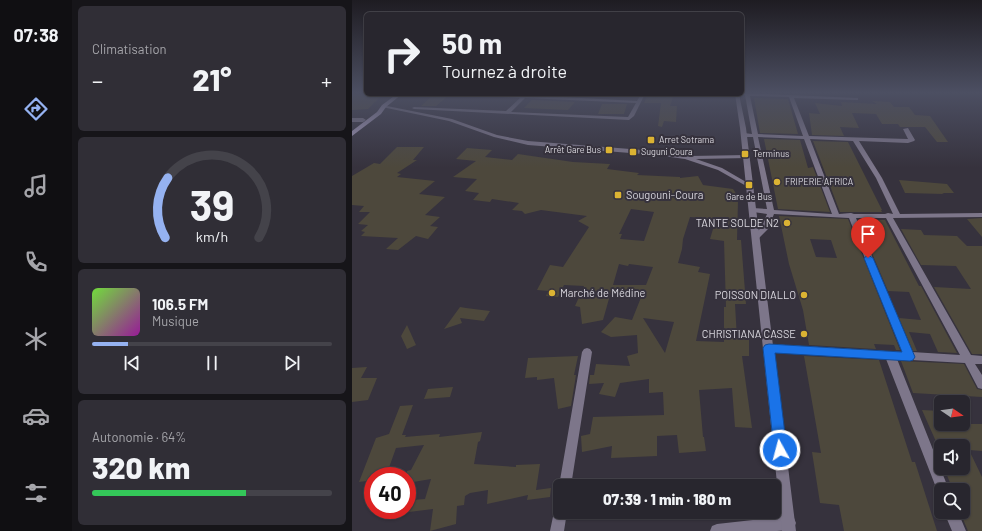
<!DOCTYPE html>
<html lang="fr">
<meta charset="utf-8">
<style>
:root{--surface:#28262e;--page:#302e36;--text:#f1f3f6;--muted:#a5a5aa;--line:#44434a;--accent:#95b2f1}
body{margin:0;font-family:Barlow,sans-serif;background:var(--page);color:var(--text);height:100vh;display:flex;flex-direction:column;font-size:15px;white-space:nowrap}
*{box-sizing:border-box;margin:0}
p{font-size:13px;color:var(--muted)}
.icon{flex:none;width:22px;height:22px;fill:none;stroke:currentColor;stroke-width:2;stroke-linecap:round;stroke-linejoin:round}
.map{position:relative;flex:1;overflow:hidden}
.sheet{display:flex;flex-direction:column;gap:6px;padding:6px;background:#161519;width:280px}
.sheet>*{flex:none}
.top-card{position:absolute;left:12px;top:12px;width:380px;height:84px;border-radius:6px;box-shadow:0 1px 3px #0004,0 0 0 1px var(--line);background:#28262e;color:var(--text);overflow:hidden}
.needle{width:26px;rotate:103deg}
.tools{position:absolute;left:582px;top:395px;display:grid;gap:8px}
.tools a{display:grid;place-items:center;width:36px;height:36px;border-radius:6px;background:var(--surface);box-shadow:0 1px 3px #0004,0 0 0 1px var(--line);font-size:20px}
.speed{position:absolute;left:12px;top:467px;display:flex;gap:8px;font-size:20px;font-weight:700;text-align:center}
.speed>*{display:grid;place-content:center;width:52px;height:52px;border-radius:50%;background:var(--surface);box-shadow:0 1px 3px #0004,0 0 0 1px var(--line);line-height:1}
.speed .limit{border:6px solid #d22;background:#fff;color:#111}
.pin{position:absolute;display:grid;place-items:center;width:34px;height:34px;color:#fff;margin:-41px -17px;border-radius:50% 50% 50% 0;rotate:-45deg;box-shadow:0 0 4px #0007}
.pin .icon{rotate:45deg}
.me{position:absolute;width:44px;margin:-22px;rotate:353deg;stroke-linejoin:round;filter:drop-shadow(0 0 3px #0008)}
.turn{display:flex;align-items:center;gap:14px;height:84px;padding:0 12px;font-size:18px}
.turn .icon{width:52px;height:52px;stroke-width:2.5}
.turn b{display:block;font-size:28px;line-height:34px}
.big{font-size:30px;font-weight:800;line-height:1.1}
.sheet .tile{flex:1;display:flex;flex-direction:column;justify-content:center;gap:6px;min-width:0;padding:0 14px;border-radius:6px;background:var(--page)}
.sheet .dial{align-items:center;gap:0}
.dial svg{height:104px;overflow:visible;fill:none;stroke:var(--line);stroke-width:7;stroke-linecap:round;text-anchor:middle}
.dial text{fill:var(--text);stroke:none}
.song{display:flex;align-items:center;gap:12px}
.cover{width:48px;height:48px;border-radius:6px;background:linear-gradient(135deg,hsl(100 70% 55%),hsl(300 70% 35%))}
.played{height:4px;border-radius:2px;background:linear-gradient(90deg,var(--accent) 15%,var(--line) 15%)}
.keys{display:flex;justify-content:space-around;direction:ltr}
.heat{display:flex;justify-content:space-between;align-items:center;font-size:22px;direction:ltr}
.charge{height:6px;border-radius:3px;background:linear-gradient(90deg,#34c759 64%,var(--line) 0)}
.trip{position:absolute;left:201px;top:479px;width:228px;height:40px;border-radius:6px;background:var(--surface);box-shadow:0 1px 3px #0004,0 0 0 1px var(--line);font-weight:800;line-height:40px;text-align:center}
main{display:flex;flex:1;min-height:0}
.tabs{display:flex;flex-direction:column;width:72px;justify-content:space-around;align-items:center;background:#100f12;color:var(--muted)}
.tabs .icon{width:28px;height:28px}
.tabs .active{color:var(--accent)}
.tabs b{font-size:18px;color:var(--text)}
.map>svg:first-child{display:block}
.building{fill:#4d483c;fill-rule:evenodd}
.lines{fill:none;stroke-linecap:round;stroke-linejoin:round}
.minor{fill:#7d768a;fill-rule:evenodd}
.tertiary{fill:#7d768a;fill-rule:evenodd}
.secondary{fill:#a69bbb;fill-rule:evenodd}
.route{fill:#1a73e8;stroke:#114b97}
.poi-dot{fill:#dbb333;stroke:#36323d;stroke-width:1.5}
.labels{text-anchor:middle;stroke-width:4;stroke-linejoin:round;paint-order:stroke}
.far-poi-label{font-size:9px;fill:#d9d7de;stroke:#36323d;text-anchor:start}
.poi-label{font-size:11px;fill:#d9d7de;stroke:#36323d;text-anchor:end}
</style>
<main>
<nav class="tabs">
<b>07:38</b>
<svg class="icon active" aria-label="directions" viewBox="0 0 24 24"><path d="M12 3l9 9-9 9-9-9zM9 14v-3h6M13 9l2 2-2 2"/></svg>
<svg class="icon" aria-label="music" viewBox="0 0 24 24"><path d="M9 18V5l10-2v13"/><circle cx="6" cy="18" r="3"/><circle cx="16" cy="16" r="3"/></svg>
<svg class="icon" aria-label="phone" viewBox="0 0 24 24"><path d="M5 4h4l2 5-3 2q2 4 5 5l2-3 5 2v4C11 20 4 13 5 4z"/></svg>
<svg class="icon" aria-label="climate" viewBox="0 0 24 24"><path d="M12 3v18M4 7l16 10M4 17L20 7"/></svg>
<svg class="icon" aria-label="car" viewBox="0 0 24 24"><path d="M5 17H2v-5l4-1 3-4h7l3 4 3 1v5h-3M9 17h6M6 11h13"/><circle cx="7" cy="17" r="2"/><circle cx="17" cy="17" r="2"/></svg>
<svg class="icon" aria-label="filters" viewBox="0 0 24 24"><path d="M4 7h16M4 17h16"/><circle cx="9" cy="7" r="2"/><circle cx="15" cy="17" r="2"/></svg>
</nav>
<section class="sheet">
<div class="tile"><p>Climatisation</p>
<div class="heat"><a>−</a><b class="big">21°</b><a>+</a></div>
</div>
<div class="tile dial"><svg viewBox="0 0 100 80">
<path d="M14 69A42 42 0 1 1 86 69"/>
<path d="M14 69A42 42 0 0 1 16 23" stroke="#95b2f1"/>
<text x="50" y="56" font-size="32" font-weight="700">39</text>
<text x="50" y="72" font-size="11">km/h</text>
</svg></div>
<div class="tile">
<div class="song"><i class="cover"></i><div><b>106.5 FM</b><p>Musique</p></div></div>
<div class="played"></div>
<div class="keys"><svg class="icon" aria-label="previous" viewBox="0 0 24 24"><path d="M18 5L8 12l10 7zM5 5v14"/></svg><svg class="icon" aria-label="pause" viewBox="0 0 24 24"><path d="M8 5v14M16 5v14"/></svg><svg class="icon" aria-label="next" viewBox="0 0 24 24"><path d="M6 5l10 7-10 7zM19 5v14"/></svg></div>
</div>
<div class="tile"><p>Autonomie · 64%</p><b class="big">320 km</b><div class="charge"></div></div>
</section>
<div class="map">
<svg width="630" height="531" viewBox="0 0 630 531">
<rect width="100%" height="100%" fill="#36323d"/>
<path class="building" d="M0 94H31L16 109 0 110Z
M296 94H322L318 106H325L324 122 312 121 310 127 306 126 309 103H292Z
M81 95 96 96 84 106H69Z
M402 98 436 99 446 134 408 133Z
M180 100 223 102 216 110 172 108Z
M520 101 538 102 542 107H557L563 115 578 116 596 142H585L573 127H548L546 124H530L524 114 500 113 507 128 488 127 492 136 460 135 457 113 468 114 463 103 490 106 489 102 525 104Z
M250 104H275L272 114H246Z
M412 139 448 140 456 168 461 167 478 212 426 209Z
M461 141 496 142 530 210H529L530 212H488Z
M45 147H72L61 160H65L45 173 49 174 45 177 83 181 67 194 93 197 73 215 88 217 78 226 86 227 76 239 64 236 46 250 34 249 46 238 9 236 13 232 9 231 16 225 6 224 18 212H7L12 206 0 205V176L22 163 28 164Z
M115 148 140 150 133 157 160 160 166 154 221 162 258 164 255 169 287 173 285 175 328 177V178L346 176 351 185 381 189 385 195 383 199 386 201 385 240H389L394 304H383L385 339 397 340V356H390L400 428 383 427 380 388 347 390 351 437H352L354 451 327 453 325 435 305 436V456L259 458 260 446 230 452 229 436 238 434 241 417 312 415 311 392 297 393V379L268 383 263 397 247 394 252 383 237 384 238 375H242L244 364 278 366 275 356 286 353 285 335 259 337 249 332 263 317 280 320 290 295 260 292V288L251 320 230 324 228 307 223 306 232 286 212 285 206 297 194 296 196 291 185 290 198 265 211 267 237 227 226 221 235 216 189 210 173 214 170 211 160 210 167 203 140 199 138 202 121 200 127 193 113 191 125 179 101 177 124 161 104 159ZM279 209 302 212 292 241 268 239 270 234H267ZM338 217 364 219 358 239 372 241 374 307H372V342L344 341 358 274 346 272 348 267 326 263 330 249 331 239ZM267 264 276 266 277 264 301 267 294 285H261ZM291 318 322 322 313 353Z
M547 180 595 184 602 193H590L592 194 553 193Z
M427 216 496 219 548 350H544L542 345 522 344 524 349 457 345 451 310 437 264ZM458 239 479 240 485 258 464 257Z
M630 218V237L615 219Z
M506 220H533L567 286H569L605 353 586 352 578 334 557 332 565 351H561L547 318 569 320 557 292 536 291Z
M549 229 569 230 572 235 605 236 615 246H630V354H620L582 287 619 289 604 266 569 265Z
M108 307 114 308 138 311 132 321 108 318 110 323 92 329Z
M55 325 64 345 55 349 49 336Z
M226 356 222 375H224L219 406 206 409 202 378 185 380V377L173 378 176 358Z
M452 356 527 360 560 462H563L585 531H492L487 505 468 503 460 452 469 453Z
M549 361 612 364 625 389 630 390V397L561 393Z
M15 367 9 378H25L16 400 0 402V368Z
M101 387 98 397 72 399 76 389Z
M61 405 50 435H54L53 437 88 434 87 437 130 432 128 441 126 442 122 464 164 467V465L188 464 184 490 199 488 198 497 175 500 176 495 135 504 136 490 118 493 113 496 112 505 105 506 104 524 78 531 81 509 57 512 60 500 73 499 79 479 55 483V471L59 470 72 445 44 448 34 476H21V480L7 482 24 438 37 434 48 406Z
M570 410 589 411V424H630V451L617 450 630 477V531H616L608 512H611V490H601L592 468H611V446H586Z"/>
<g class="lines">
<path class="minor" d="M390 93 506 98V100H504L442 98 457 136 556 139 551 129 556 128 563 140 562 141 556 143 507 141 530 178 548 214 630 213V217L541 218 619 355 630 356V364H623L630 375V389L626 388 613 363 560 360 557 361 545 359 597 490H589V495L587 494 585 490 534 359 417 352 414 351 412 348 414 345 417 344 550 352 497 218 422 214 416 229 407 238H401L400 236 409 228 415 214 401 212 398 210 401 208 415 209 401 137H392L389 135 392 133 400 134 393 95H389ZM398 96 437 97 451 136 406 134ZM406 137 452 139 480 214 422 210ZM458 139 501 141 524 178 541 214 536 213 533 214H502L499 213 487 214ZM504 218H534L608 355 560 352Z
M113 94 170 95 174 94 175 95 285 101 289 94H293L282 116 277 120 62 109 60 108 62 107 154 111 168 98 115 95ZM173 98 284 103 276 117 159 112Z
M30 105 100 119 145 135 176 141 304 151 337 156 394 155 396 156V158L344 159 370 168 401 186 398 188 396 187 366 170 333 159 304 155 176 145 142 137 97 121 30 107Z
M0 118H11L14 120 11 122H0Z
M235 348 238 349 240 352 219 486H208V489L207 486 230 352 232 349Z
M208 505V512H215L212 531H198L203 507Z
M592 512H606L614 531H600Z
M437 516 442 518 444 523 442 528 437 530 425 531H358L360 526 365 524Z"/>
<path class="tertiary" d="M383 94H387L394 128 444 531H430L388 128Z"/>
<path class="secondary" d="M45 94H50L34 107 29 114 0 136V131L25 112 30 105Z"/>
</g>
<linearGradient id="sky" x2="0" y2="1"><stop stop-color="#1e1c22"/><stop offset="0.55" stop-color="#4c4f62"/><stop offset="1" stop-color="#4c4f62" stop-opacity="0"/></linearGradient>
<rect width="630" height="168" fill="url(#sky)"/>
<path class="route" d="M516 255 521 258 563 357 561 360 558 361 423 353 435 450 433 455 428 457 424 455 422 450 411 348 413 345 417 344 550 352 512 258Z"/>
<g class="poi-dot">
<rect x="295" y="136" width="8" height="8" rx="2"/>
<rect x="253" y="146" width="8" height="8" rx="2"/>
<rect x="277" y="148" width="8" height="8" rx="2"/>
<rect x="389" y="150" width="8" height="8" rx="2"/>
<circle cx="425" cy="182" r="4"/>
<rect x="393" y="181" width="8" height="8" rx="2"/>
<rect x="262" y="191" width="8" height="8" rx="2"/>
<circle cx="435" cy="223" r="4"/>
<circle cx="200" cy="293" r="4"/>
<circle cx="452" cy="295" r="4"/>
<circle cx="452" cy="334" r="4"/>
</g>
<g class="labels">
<g class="far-poi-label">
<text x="307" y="143">Arret Sotrama</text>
<text x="249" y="153" text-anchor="end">Arrêt Gare Bus</text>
<text x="289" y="155">Suguni Coura</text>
<text x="401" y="157">Terminus</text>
<text x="433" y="185">FRIPERIE AFRICA</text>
<text x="397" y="200" text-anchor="middle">Gare de Bus</text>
</g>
<g class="poi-label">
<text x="274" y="199" text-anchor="start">Sougouni-Coura</text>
<text x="427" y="227">TANTE SOLDE N2</text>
<text x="208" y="297" text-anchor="start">Marché de Médine</text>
<text x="444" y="299">POISSON DIALLO</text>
<text x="444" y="338">CHRISTIANA CASSE</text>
</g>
</g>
</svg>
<div class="tools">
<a><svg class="needle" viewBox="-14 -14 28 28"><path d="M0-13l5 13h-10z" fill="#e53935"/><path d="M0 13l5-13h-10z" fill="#a5a5aa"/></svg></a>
<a><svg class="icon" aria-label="sound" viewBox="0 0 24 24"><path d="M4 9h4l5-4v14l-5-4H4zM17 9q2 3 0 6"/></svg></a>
<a><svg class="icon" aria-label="search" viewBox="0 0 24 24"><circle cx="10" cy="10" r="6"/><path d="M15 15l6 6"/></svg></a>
</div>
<div class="speed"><div class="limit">40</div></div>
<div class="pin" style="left:516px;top:258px;background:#d93025"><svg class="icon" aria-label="arrive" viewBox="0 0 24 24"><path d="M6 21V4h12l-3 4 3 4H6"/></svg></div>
<svg class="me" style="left:428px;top:450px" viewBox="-20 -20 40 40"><circle r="17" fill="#1a73e8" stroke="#fff" stroke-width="3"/><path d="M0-11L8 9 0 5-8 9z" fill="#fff"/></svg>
<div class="trip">07:39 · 1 min · 180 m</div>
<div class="top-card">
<div class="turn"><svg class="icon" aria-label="right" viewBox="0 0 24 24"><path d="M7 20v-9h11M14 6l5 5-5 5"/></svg><div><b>50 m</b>Tournez à droite</div></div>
</div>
</div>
</main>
